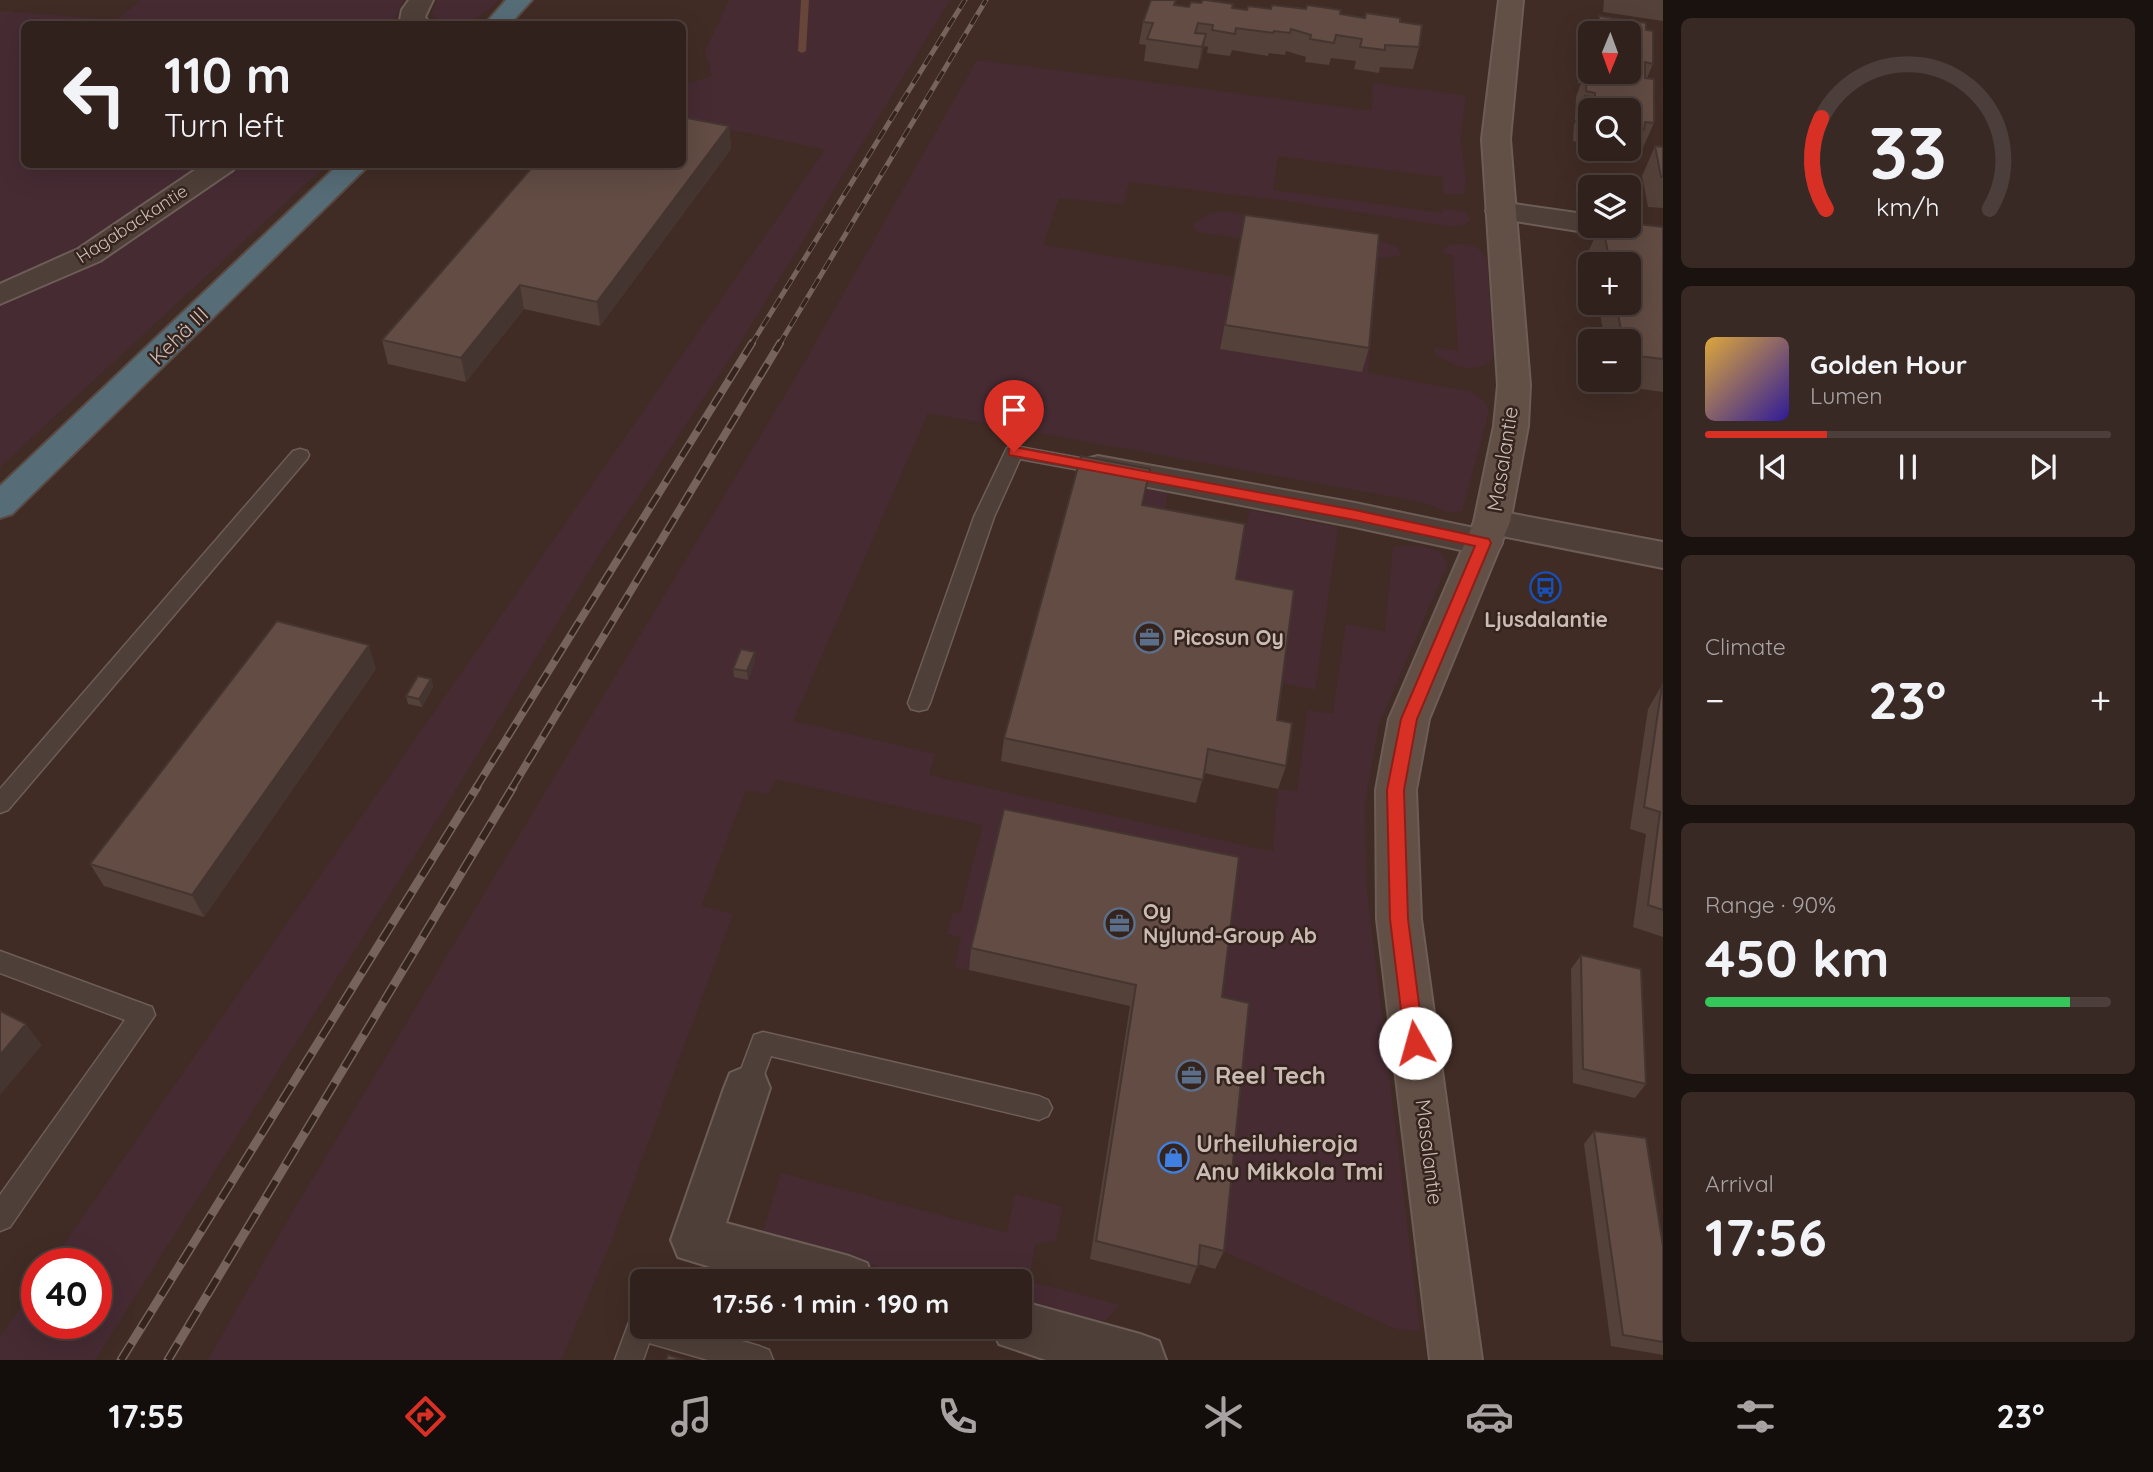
<!DOCTYPE html>
<meta charset="utf-8">
<style>
:root{--surface:#30211c;--page:#382925;--text:#f1f3f6;--muted:#a8a3a3;--line:#4b3e3b;--accent:#d93025}
body{margin:0;font-family:Quicksand,sans-serif;background:var(--page);color:var(--text);height:100vh;display:flex;flex-direction:column;font-size:26px;white-space:nowrap}
*{box-sizing:border-box;margin:0}
p{font-size:23px;color:var(--muted)}
.icon{flex:none;width:38px;height:38px;fill:none;stroke:currentColor;stroke-width:2;stroke-linecap:round;stroke-linejoin:round}
.map{position:relative;flex:1;overflow:hidden}
.panel{display:flex;flex-direction:column;gap:18px;padding:18px;background:#1a120f;width:490px}
.panel>*{flex:none}
.hud{position:absolute;left:21px;top:21px;width:665px;height:147px;border-radius:10px;box-shadow:0 7px 28px #0002,0 0 0 2px var(--line);background:#30211c;color:var(--text);overflow:hidden}
.needle{width:46px;rotate:181deg}
.tools{position:absolute;left:1578px;top:21px;display:grid;gap:14px}
.tools a{display:grid;place-items:center;width:63px;height:63px;border-radius:10px;background:var(--surface);box-shadow:0 7px 28px #0002,0 0 0 2px var(--line);font-size:35px}
.speed{position:absolute;left:21px;top:1248px;display:flex;gap:14px;font-size:35px;font-weight:700;text-align:center}
.speed>*{display:grid;place-content:center;width:91px;height:91px;border-radius:50%;background:var(--surface);box-shadow:0 7px 28px #0002,0 0 0 2px var(--line);line-height:1}
.speed .limit{border:10px solid #d22;background:#fff;color:#111}
.pin{position:absolute;display:grid;place-items:center;width:60px;height:60px;color:#fff;margin:-72px -30px;border-radius:50% 50% 50% 0;rotate:-45deg;box-shadow:0 0 7px #0007}
.pin .icon{rotate:45deg}
.me{position:absolute;width:77px;margin:-38px;rotate:353deg;stroke-linejoin:round;filter:drop-shadow(0 0 5px #0008)}
.turn{display:flex;align-items:center;gap:24px;height:147px;padding:0 28px;font-size:32px}
.turn .icon{width:91px;height:91px;stroke-width:2.5}
.turn b{display:block;font-size:49px;line-height:60px}
.big{font-size:52px;font-weight:700;line-height:1.1}
.panel .card{flex:1;display:flex;flex-direction:column;justify-content:center;gap:10px;min-width:0;padding:0 24px;border-radius:10px;background:var(--page)}
.panel .dial{align-items:center;gap:0}
.dial svg{height:182px;overflow:visible;fill:none;stroke:var(--line);stroke-width:7;stroke-linecap:round;text-anchor:middle}
.dial text{fill:var(--text);stroke:none}
.song{display:flex;align-items:center;gap:21px}
.cover{width:84px;height:84px;border-radius:10px;background:linear-gradient(135deg,hsl(40 70% 55%),hsl(250 70% 35%))}
.played{height:7px;border-radius:4px;background:linear-gradient(90deg,var(--accent) 30%,var(--line) 30%)}
.keys{display:flex;justify-content:space-around;direction:ltr}
.heat{display:flex;justify-content:space-between;align-items:center;font-size:38px;direction:ltr}
.charge{height:10px;border-radius:5px;background:linear-gradient(90deg,#34c759 90%,var(--line) 0)}
.trip{position:absolute;left:630px;top:1269px;width:402px;height:70px;border-radius:10px;background:var(--surface);box-shadow:0 7px 28px #0002,0 0 0 2px var(--line);font-weight:700;line-height:70px;text-align:center}
.menu{display:flex;height:112px;justify-content:space-around;align-items:center;background:#130d0b;color:var(--muted)}
.menu .icon{width:49px;height:49px}
.menu .active{color:var(--accent)}
.menu b{font-size:32px;color:var(--text)}
main{display:flex;flex:1;min-height:0}
.map>svg:first-child{display:block}
.green{fill:#462b33}
.lines{fill:none;stroke-linecap:round;stroke-linejoin:round}
.stream{fill:#674538;fill-rule:evenodd}
.lane-casing{stroke:#6d5d57;stroke-width:3}
.street-casing{stroke:#6d5d57;stroke-width:4}
.secondary-casing{stroke:#6d5d57;stroke-width:4}
.highway-casing{stroke:#5a4a44;stroke-width:4}
.lane{fill:#4f3f39;fill-rule:evenodd}
.street{fill:#4f3f39;fill-rule:evenodd}
.secondary{fill:#625047;fill-rule:evenodd}
.highway{fill:#566c76;fill-rule:evenodd}
.rail-far2-casing{stroke:#76635b;stroke-width:5}
.rail-far1-casing{stroke:#76635b;stroke-width:8}
.rail-casing{stroke:#76635b;stroke-width:9}
.rail-far2{stroke:#35241e;stroke-width:3.5;stroke-dasharray:11;stroke-linecap:butt}
.rail-far1{stroke:#35241e;stroke-width:5;stroke-dasharray:15;stroke-linecap:butt}
.rail{stroke:#35241e;stroke-width:6;stroke-dasharray:19;stroke-linecap:butt}
.wall{fill:#54413a;fill-rule:evenodd}
.shaded-wall{fill:#453530}
.building{fill:#624c44;stroke:#453530;stroke-width:2}
.route{fill:#d93025;stroke:#8d1f18;stroke-width:2}
.labels{text-anchor:middle;stroke-width:5;stroke-linejoin:round;paint-order:stroke}
.far-street-label{font-size:18px;fill:#cabcb5;stroke:#35241e}
.street-label{font-size:21px;fill:#cabcb5;stroke:#35241e}
.poi-label{font-size:21px;font-weight:bold;fill:#cabcb5;stroke:#35241e;text-anchor:start}
.near-poi-label{font-size:24px;font-weight:bold;fill:#cabcb5;stroke:#35241e;text-anchor:start}
</style>
<main>
<div class="map">
<svg width="1663" height="1360" viewBox="0 0 1663 1360">
<rect width="100%" height="100%" fill="#402c25"/>
<path class="green" d="M141 0H404L395 18 400 24H24V164L326 165 0 467V11L116 20Z
M438 0H498C480 19 459 34 433 16L432 11Z
M729 0H950L740 343 596 559 437 820 95 1360H0V1337L37 1284V1323H96V1264L51 1263 825 150 760 135 683 122V85L712 76 705 52Z
M977 60 1372 111 1373 83 1466 96 1460 138 1466 179 1464 194H1443V177L1278 156 1273 190 1443 213V209L1466 212 1470 220 1464 225 1449 226 1273 199 1129 182 1123 204 1059 198 1043 245 1233 277 1220 349 1366 244 1381 241 1398 247 1401 256 1379 258 1368 373 1472 392 1484 401 1489 411 1462 511 1450 513 1422 502 928 413 793 721 935 754 929 775 1273 852 1278 789 1297 791 1308 710 1333 714 1346 624 1385 632 1393 547 1419 546 1440 551 1447 565 1379 724 1365 802 1366 884 1420 1331 1396 1329 1217 1248 1241 1024 1002 831 969 970 955 967 961 937 947 934 953 912 960 914 983 825 775 779 769 794 746 790 701 906 733 914 611 1242 561 1360H208L289 1218 800 370Z
M1228 211 1269 220 1271 242 1197 232 1193 224 1211 213Z
M1467 244 1478 248 1487 258 1493 358C1477 377 1451 366 1434 352L1435 348 1458 351 1453 255 1441 253 1448 245Z
M1147 489 1168 493 1164 512 1246 528 1250 510 1338 527 1315 690 1277 682 1138 528Z
M781 1173 1007 1233 1015 1194 1062 1207 1056 1241 1035 1244 1029 1281 1119 1305 1106 1320 1072 1321 1020 1306V1281H929L762 1235Z"/>
<g class="lines">
<path class="stream" d="M801 0H809L806 51 802 53 798 51Z"/>
<defs>
<path id="lane" d="M1014 446 1096 461 1103 463 1105 467 1103 471 1096 473 1020 459 994 517 930 703 927 709 919 711 911 709 908 703 974 517 1005 452 1007 448Z
M300 449 307 451 309 455 307 459 8 810 0 813V789L293 451Z
M0 951 152 1007 155 1015 10 1227 0 1231V1195L125 1020 0 973Z
M763 1032 1039 1096 1048 1100 1052 1108 1048 1116 1039 1120 771 1056 756 1096 747 1100 738 1096 734 1088 754 1035Z
M641 1313 642 1326H690L759 1346 769 1350 773 1360H708L649 1343 643 1360H615L631 1317Z"/>
<path id="street" d="M409 0H433L425 17 430 24H403L400 20 402 10Z
M204 164H237L233 170 100 261 0 304V284L78 249Z
M1500 202 1591 215V226H1604L1601 230 1591 233 1490 217 1486 211 1490 205Z
M1098 456 1355 503 1479 529 1474 522 1480 513 1492 510 1663 542V568L1497 535 1502 543 1497 552 1484 555 1355 527 1086 475 1081 467 1086 459Z
M747 1066 764 1073 770 1088 726 1223 849 1256 867 1263 874 1281H756L678 1257 671 1240 724 1088 730 1073Z
M1020 1301 1140 1334 1159 1341 1166 1360H1046L999 1344 991 1326H1020Z"/>
<path id="secondary" d="M1499 0H1523L1510 139 1530 385 1528 426 1510 522 1429 719 1416 790 1421 919 1482 1360H1430L1377 919 1376 790 1389 719 1474 522 1494 426 1498 385 1482 139Z"/>
<path id="highway" d="M506 0H532L510 24H485Z
M339 164H370L12 514 0 518V486Z"/>
</defs>
<use href="#lane" class="lane-casing"/>
<use href="#street" class="street-casing"/>
<use href="#secondary" class="secondary-casing"/>
<use href="#highway" class="highway-casing"/>
<use href="#lane" class="lane"/>
<use href="#street" class="street"/>
<use href="#secondary" class="secondary"/>
<use href="#highway" class="highway"/>
<defs>
<path id="rail-far2" d="M751 345 965 0
M779 345 986 0"/>
<path id="rail-far1" d="M476 788 752 343
M512 788 780 343"/>
<path id="rail" d="M121 1360 477 787
M168 1360 513 787"/>
</defs>
<use href="#rail-far2" class="rail-far2-casing"/>
<use href="#rail-far1" class="rail-far1-casing"/>
<use href="#rail" class="rail-casing"/>
<use href="#rail-far2" class="rail-far2"/>
<use href="#rail-far1" class="rail-far1"/>
<use href="#rail" class="rail"/>
</g>
<path class="wall" d="M1176 0 1175 5 1189 7 1232 8 1247 10 1271 9 1340 14 1400 22 1419 47 1413 69 1380 67 1379 73 1354 69 1356 61 1331 58 1329 65 1305 62 1306 57 1286 51 1285 55 1269 53 1268 56 1232 50 1230 56 1207 53 1208 47 1204 46 1198 69 1144 61 1146 45 1139 44 1143 22Z
M1604 0H1663V21L1603 12Z
M1599 16 1646 30 1653 64 1647 78 1654 123 1641 152H1636L1632 160 1582 152 1583 143 1573 141 1574 125 1576 121 1575 120 1576 97 1581 83H1578L1581 50 1592 21 1597 22ZM1591 33H1629V72H1591ZM1591 110H1629V149H1591Z
M729 126 731 149 600 326 524 309 466 382 388 364 382 340Z
M1655 146 1663 147V208L1648 207 1642 176Z
M1245 215 1369 348 1362 372 1220 349Z
M1600 226 1663 227V392L1612 385 1611 380H1629V341H1605L1598 303H1629V264H1592L1589 250Z
M1143 505 1236 579 1286 766 1278 789 1204 773 1196 803 1001 761 1004 738Z
M755 652V660L748 680 734 677 733 669Z
M376 669 204 917 104 886 90 864Z
M431 679 433 687 422 707 408 704 406 696Z
M1662 685 1663 686V937L1633 927 1646 834 1630 829 1648 709Z
M971 948 1222 997 1224 1251 1215 1269 1198 1264 1190 1284 1090 1259 1130 1006 969 970Z
M1581 955 1646 1084 1635 1098 1573 1083 1571 969Z
M1594 1131 1663 1246V1355L1611 1346 1584 1144Z"/>
<path class="shaded-wall" d="M1206 34 1202 57 1198 69 1202 47Z
M729 126 731 149 600 326 597 302Z
M520 285 524 309 466 382 461 358Z
M369 645 376 669 204 917 192 895Z
M755 652V660L748 680 747 671Z
M431 679 433 687 422 707 419 699Z
M26 1024 42 1045 0 1095V1055Z"/>
<path class="building" d="M1151 0H1176L1174 5 1189 7 1191 2 1201 3 1203 0H1206L1233 4 1232 8 1247 10 1248 6 1271 9 1272 5 1306 9 1307 5 1341 10 1340 14 1365 18 1366 13 1400 18V22L1422 25 1419 47 1385 45V50L1360 47 1362 39 1336 35 1334 43 1310 39 1311 35 1291 29 1290 33 1274 31 1273 33 1236 28 1235 34 1212 30 1213 25 1198 23 1195 33 1206 34 1202 47 1147 39 1153 23 1143 22Z
M1599 16 1646 23V30L1653 31V64L1645 62V78L1654 79V123L1645 122 1644 130 1629 128V110H1591V113L1584 112 1585 96 1595 98V93L1586 91 1587 68H1591V72H1629V33H1591L1590 34 1592 21 1599 22Z
M1589 39H1591V54H1588Z
M682 117 729 126 597 302 520 285 461 358 382 340 535 164H682Z
M1655 146 1663 147V177H1661Z
M1245 215 1379 234 1369 348 1225 325Z
M1629 223 1663 227V359L1629 355V341H1623L1616 303H1629V264H1610L1603 226H1629Z
M1081 456 1150 469 1142 505 1245 524 1236 579 1294 590 1277 720 1292 723 1286 766 1208 749 1203 780 1004 738Z
M277 621 369 645 192 895 90 864Z
M741 649 755 652 747 671 733 669Z
M418 676 431 679 419 699 406 696Z
M1662 685 1663 686V910L1648 905 1660 812 1644 807Z
M1004 809 1239 857 1222 997 1249 1003 1224 1251 1200 1245 1198 1267 1096 1241 1136 985 971 948Z
M1581 955 1641 969 1646 1084 1583 1069Z
M0 1011 26 1024 0 1055Z
M1594 1131 1646 1138 1663 1246V1342L1623 1335Z
M668 1355 684 1360H666Z"/>
<path class="route" d="M1014 447 1355 510 1489 539 1491 543 1417 719 1404 790 1408 919 1424 1043 1422 1049 1415 1051 1408 1049 1405 1043 1390 919 1387 790 1401 719 1475 546 1355 520 1009 455V449Z"/>
<defs>
<symbol id="bus-ring" viewBox="-11 -11 22 22"><circle r="9.5" fill="#35241e" stroke="#1a4fb4" stroke-width="1.5"/><path d="M-5-6H5V4H4V6H2V4H-2V6H-4V4H-5ZM-3.5-4V0h7V-4ZM-3.5 1.2v1.5H-2V1.2ZM2 1.2v1.5H3.5V1.2Z" fill="#1a4fb4"/></symbol>
<symbol id="office-ring" viewBox="-11 -11 22 22"><circle r="9.5" fill="#35241e" stroke="#5c6f8a" stroke-width="1.5"/><path d="M-6-3h4V-5.5h4V-3h4V5H-6ZM-1-4.5V-3h2v-1.5ZM-6 0V1H6V0Z" fill="#5c6f8a"/></symbol>
<symbol id="shop-ring" viewBox="-11 -11 22 22"><circle r="9.5" fill="#35241e" stroke="#3f7fe0" stroke-width="1.5"/><path d="M-5-2.5h2.3a2.7 3.5 0 0 1 5.4 0H5L5.5 6h-11ZM-1.5-2.5h3a1.5 2.3 0 0 0-3 0Z" fill="#3f7fe0"/></symbol>
</defs>
<g fill-rule="evenodd">
<use href="#bus-ring" x="1528" y="570" width="35" height="35"/>
<use href="#office-ring" x="1132" y="620" width="35" height="35"/>
<use href="#office-ring" x="1102" y="906" width="35" height="35"/>
<use href="#office-ring" x="1174" y="1058" width="35" height="35"/>
<use href="#shop-ring" x="1156" y="1140" width="35" height="35"/>
</g>
<g class="labels">
<g class="far-street-label">
<text transform="translate(132 224) rotate(-33)" y="6">Hagabackantie</text>
</g>
<g class="street-label">
<text transform="translate(179 336) rotate(-44)" y="7">Kehä III</text>
<text transform="translate(1503 459) rotate(-81)" y="7">Masalantie</text>
<text transform="translate(1429 1152) rotate(83)" y="7">Masalantie</text>
</g>
<g class="poi-label">
<text x="1546" y="627" text-anchor="middle">Ljusdalantie</text>
<text x="1173" y="645">Picosun Oy</text>
<text x="1143" y="919">Oy<tspan x="1143" dy="24">Nylund-Group Ab</tspan></text>
</g>
<g class="near-poi-label">
<text x="1215" y="1084">Reel Tech</text>
<text x="1196" y="1152">Urheiluhieroja<tspan x="1196" dy="28">Anu Mikkola Tmi</tspan></text>
</g>
</g>
</svg>
<div class="tools">
<a><svg class="needle" viewBox="-14 -14 28 28"><path d="M0-13l5 13h-10z" fill="#e53935"/><path d="M0 13l5-13h-10z" fill="#a8a3a3"/></svg></a>
<a><svg class="icon" aria-label="search" viewBox="0 0 24 24"><circle cx="10" cy="10" r="6"/><path d="M15 15l6 6"/></svg></a>
<a><svg class="icon" aria-label="layers" viewBox="0 0 24 24"><path d="M12 4l9 5-9 5-9-5zM3 14l9 5 9-5"/></svg></a>
<a>+</a>
<a>−</a>
</div>
<div class="speed"><div class="limit">40</div></div>
<div class="pin" style="left:1014px;top:452px;background:#d93025"><svg class="icon" aria-label="arrive" viewBox="0 0 24 24"><path d="M6 21V4h12l-3 4 3 4H6"/></svg></div>
<svg class="me" style="left:1415px;top:1043px" viewBox="-20 -20 40 40"><circle r="19" fill="#fff"/><path d="M0-13L10 11 0 6-10 11z" fill="#d93025"/></svg>
<div class="trip">17:56 · 1 min · 190 m</div>
<div class="hud">
<div class="turn"><svg class="icon" aria-label="left" viewBox="0 0 24 24"><path d="M17 20v-9H6M10 6l-5 5 5 5"/></svg><div><b>110 m</b>Turn left</div></div>
</div>
</div>
<section class="panel">
<div class="card dial"><svg viewBox="0 0 100 80">
<path d="M14 69A42 42 0 1 1 86 69"/>
<path d="M14 69A42 42 0 0 1 12 29" stroke="#d93025"/>
<text x="50" y="56" font-size="32" font-weight="700">33</text>
<text x="50" y="72" font-size="11">km/h</text>
</svg></div>
<div class="card">
<div class="song"><i class="cover"></i><div><b>Golden Hour</b><p>Lumen</p></div></div>
<div class="played"></div>
<div class="keys"><svg class="icon" aria-label="previous" viewBox="0 0 24 24"><path d="M18 5L8 12l10 7zM5 5v14"/></svg><svg class="icon" aria-label="pause" viewBox="0 0 24 24"><path d="M8 5v14M16 5v14"/></svg><svg class="icon" aria-label="next" viewBox="0 0 24 24"><path d="M6 5l10 7-10 7zM19 5v14"/></svg></div>
</div>
<div class="card"><p>Climate</p>
<div class="heat"><a>−</a><b class="big">23°</b><a>+</a></div>
</div>
<div class="card"><p>Range · 90%</p><b class="big">450 km</b><div class="charge"></div></div>
<div class="card"><p>Arrival</p><b class="big">17:56</b></div>
</section>
</main>
<nav class="menu">
<b>17:55</b>
<svg class="icon active" aria-label="directions" viewBox="0 0 24 24"><path d="M12 3l9 9-9 9-9-9zM9 14v-3h6M13 9l2 2-2 2"/></svg>
<svg class="icon" aria-label="music" viewBox="0 0 24 24"><path d="M9 18V5l10-2v13"/><circle cx="6" cy="18" r="3"/><circle cx="16" cy="16" r="3"/></svg>
<svg class="icon" aria-label="phone" viewBox="0 0 24 24"><path d="M5 4h4l2 5-3 2q2 4 5 5l2-3 5 2v4C11 20 4 13 5 4z"/></svg>
<svg class="icon" aria-label="climate" viewBox="0 0 24 24"><path d="M12 3v18M4 7l16 10M4 17L20 7"/></svg>
<svg class="icon" aria-label="car" viewBox="0 0 24 24"><path d="M5 17H2v-5l4-1 3-4h7l3 4 3 1v5h-3M9 17h6M6 11h13"/><circle cx="7" cy="17" r="2"/><circle cx="17" cy="17" r="2"/></svg>
<svg class="icon" aria-label="filters" viewBox="0 0 24 24"><path d="M4 7h16M4 17h16"/><circle cx="9" cy="7" r="2"/><circle cx="15" cy="17" r="2"/></svg>
<b>23°</b>
</nav>
